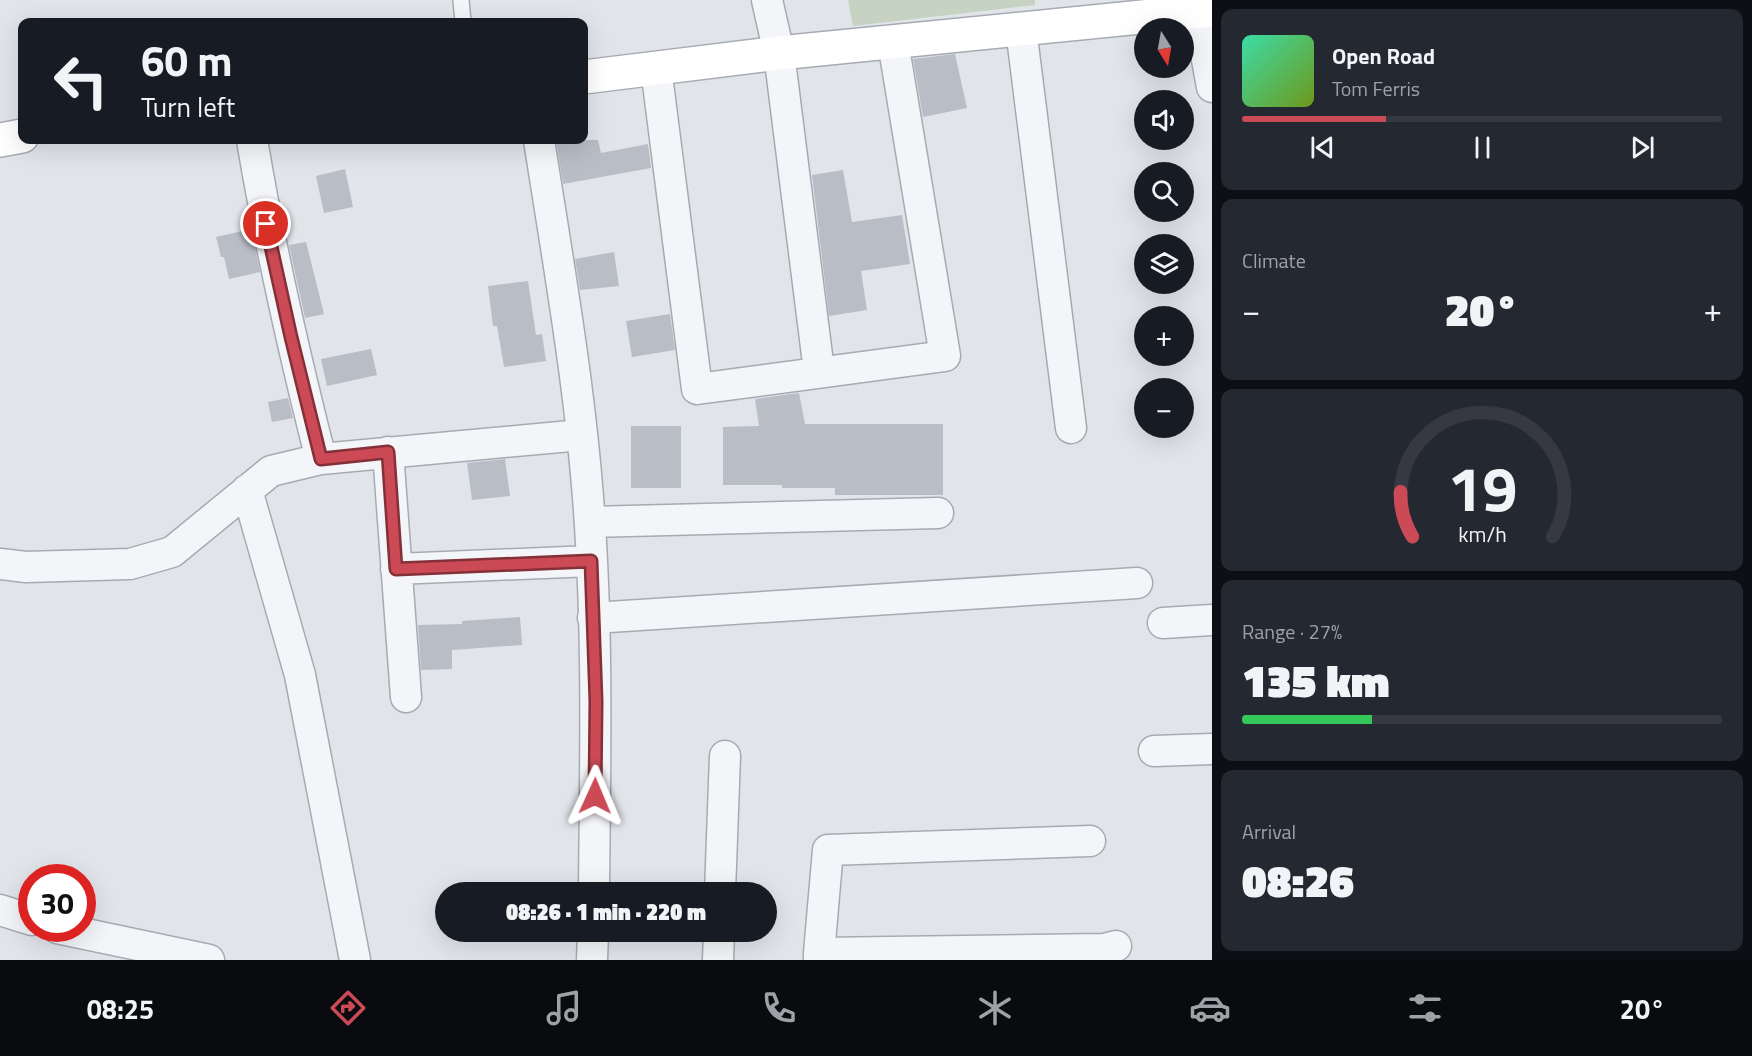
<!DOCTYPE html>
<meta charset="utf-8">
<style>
:root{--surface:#171b24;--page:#242831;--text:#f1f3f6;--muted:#9ea1a6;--line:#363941;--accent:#cb4a56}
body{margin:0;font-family:"Titillium Web",sans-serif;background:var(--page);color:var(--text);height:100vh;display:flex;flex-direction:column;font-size:22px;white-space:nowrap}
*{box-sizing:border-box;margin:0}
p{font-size:20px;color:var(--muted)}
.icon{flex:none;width:33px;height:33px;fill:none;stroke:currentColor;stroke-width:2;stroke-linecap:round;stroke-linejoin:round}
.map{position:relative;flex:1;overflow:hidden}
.side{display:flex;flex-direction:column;gap:9px;padding:9px;background:#0d0f14;width:540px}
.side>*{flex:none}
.top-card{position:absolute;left:18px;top:18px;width:570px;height:126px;border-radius:12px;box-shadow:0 6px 24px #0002;background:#171b24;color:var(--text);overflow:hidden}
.needle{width:39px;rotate:169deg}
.fabs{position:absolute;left:1134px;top:18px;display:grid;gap:12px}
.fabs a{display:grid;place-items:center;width:60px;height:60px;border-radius:50%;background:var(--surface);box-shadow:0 6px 24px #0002;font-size:30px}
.speed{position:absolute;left:18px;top:864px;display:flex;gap:12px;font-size:30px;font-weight:700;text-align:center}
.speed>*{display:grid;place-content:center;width:78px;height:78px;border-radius:50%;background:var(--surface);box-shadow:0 6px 24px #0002;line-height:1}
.speed .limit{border:9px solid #d22;background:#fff;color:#111}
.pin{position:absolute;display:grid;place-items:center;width:51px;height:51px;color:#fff;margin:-26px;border:3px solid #fff;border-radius:50%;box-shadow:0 2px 6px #0007}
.me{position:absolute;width:66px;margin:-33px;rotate:1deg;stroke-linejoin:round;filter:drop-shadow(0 0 4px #0008)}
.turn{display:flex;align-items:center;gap:21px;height:126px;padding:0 24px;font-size:27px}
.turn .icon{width:78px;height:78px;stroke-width:2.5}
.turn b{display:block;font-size:42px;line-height:51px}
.big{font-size:45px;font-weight:800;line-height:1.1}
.side .widget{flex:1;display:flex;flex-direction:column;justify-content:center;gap:9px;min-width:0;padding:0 21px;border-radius:12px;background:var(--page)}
.side .dial{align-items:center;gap:0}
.dial svg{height:156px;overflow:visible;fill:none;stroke:var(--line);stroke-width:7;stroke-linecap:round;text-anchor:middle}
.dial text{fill:var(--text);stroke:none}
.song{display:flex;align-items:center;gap:18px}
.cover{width:72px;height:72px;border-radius:9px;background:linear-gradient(135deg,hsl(160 70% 55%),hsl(80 70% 35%))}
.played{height:6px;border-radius:3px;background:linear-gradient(90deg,var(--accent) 30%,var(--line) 30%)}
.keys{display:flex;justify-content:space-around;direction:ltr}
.heat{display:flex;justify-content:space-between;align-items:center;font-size:33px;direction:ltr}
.charge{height:9px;border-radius:4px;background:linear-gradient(90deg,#34c759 27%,var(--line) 0)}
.trip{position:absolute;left:435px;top:882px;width:342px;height:60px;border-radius:30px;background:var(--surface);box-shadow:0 6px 24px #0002;font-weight:800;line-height:60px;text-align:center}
.tabs{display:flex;height:96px;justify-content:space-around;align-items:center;background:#090b0e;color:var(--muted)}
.tabs .icon{width:42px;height:42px}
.tabs .on{color:var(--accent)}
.tabs b{font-size:27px;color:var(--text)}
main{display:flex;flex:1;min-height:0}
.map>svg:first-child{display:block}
.green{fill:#c6d3c3}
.building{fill:#b9bdc6}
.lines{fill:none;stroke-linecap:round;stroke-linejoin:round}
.lane-casing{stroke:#a6abb3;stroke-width:18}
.street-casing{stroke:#a6abb3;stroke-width:33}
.secondary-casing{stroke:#a6abb3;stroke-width:36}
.lane{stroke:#f4f5f8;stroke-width:15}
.street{stroke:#f4f5f8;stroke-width:30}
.secondary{stroke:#fff;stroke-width:33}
.route-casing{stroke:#843038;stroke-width:15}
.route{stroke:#cb4a56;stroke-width:10}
</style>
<main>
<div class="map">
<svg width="1212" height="960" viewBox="0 0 1212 960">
<rect width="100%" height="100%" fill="#e1e4e9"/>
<path class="green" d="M848 0H1035V5L853 26Z"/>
<path class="building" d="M955 54 967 108 923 117 913 59Z
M556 140H598L601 153 648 144 651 168 563 184Z
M345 169 353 207 324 213 316 176Z
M843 170 852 222 902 215 910 264 861 271 867 310 829 316 812 175Z
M251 229 260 272 229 279 224 257H221L216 237Z
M306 242 324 314 305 318 289 245Z
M614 252 619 286 580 290 575 259Z
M528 281 536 335 542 334 546 361 504 367 497 326H493L488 286Z
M670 314 675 350 632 357 626 321Z
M371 349 377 375 327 386 321 359Z
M799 393 805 424H943V495H835V488H782V485H723V427L759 426 755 399Z
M288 398 293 418 272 422 268 402Z
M631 426H681V488H631Z
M505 459 510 496 472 500 467 463Z
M520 617 522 645 452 650V669L421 670 418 625 462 624V621Z"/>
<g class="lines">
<defs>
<path id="lane" d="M461 0 463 22"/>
<path id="street" d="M767 0 779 53 819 371
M1198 11 1212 87
M1021 29 1071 428
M656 68 697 389 945 356 893 42
M252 140C270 247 294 353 321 459
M539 140C559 268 582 396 590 526 598 648 595 770 594 892
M388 452 406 697
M247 490 300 675 355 960
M590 522 938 513
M0 564 26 567 130 564 172 552 271 471 321 459 581 435
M396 569 591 561
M593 618 1137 583
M1163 623 1212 620
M1154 751 1212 749
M720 892 725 756
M0 910 32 920
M57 928 209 960
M819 953 828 850 1090 841
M592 960 593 932
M718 960 719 932
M819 960V953L1105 949 1116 946"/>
<path id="secondary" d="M584 77 779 53 1212 10
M0 140 22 136"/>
</defs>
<use href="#lane" class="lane-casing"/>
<use href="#street" class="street-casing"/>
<use href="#secondary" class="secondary-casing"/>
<use href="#lane" class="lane"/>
<use href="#street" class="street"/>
<use href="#secondary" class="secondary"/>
</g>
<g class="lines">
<defs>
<path id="route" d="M266 224 291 337 321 459 388 452 396 569 591 561 596 701 595 796"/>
</defs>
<use href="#route" class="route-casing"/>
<use href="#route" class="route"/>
</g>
</svg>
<div class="fabs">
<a><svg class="needle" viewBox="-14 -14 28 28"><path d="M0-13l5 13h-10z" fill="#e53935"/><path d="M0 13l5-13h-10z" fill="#9ea1a6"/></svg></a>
<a><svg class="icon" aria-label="sound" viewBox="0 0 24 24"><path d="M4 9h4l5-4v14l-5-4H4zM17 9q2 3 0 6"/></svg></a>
<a><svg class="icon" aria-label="search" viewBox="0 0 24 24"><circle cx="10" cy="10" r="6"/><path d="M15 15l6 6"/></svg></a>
<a><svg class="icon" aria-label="layers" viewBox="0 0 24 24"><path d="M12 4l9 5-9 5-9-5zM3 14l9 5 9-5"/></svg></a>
<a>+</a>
<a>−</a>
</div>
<div class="speed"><div class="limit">30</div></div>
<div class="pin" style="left:266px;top:224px;background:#d93025"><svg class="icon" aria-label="arrive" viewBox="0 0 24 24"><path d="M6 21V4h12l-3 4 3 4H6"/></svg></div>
<svg class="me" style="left:595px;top:796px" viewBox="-20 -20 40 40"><path d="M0-17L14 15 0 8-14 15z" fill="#cb4a56" stroke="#fff" stroke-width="4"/></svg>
<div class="trip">08:26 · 1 min · 220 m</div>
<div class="top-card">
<div class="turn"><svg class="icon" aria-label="left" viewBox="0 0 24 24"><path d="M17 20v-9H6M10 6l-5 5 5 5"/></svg><div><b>60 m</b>Turn left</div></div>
</div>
</div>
<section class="side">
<div class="widget">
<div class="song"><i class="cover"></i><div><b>Open Road</b><p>Tom Ferris</p></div></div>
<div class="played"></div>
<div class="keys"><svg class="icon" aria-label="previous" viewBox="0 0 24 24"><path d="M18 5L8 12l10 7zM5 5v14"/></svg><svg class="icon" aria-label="pause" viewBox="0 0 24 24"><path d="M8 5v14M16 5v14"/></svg><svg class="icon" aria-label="next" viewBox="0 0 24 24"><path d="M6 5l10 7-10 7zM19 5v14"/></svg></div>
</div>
<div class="widget"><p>Climate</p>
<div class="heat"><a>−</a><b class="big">20°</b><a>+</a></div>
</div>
<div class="widget dial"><svg viewBox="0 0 100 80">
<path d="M14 69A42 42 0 1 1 86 69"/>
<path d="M14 69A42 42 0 0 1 8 46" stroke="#cb4a56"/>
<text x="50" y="56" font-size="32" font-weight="700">19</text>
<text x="50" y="72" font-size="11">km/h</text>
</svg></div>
<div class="widget"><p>Range · 27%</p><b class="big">135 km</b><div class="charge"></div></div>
<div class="widget"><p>Arrival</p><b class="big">08:26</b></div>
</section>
</main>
<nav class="tabs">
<b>08:25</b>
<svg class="icon on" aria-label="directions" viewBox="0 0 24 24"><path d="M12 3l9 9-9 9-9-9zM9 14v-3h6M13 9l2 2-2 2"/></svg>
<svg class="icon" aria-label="music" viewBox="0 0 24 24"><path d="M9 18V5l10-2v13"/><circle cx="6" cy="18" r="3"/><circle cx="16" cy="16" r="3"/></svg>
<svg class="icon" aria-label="phone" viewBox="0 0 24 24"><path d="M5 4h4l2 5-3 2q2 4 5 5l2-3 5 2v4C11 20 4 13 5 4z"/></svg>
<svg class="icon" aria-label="climate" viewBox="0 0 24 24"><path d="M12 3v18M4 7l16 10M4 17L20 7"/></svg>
<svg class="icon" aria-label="car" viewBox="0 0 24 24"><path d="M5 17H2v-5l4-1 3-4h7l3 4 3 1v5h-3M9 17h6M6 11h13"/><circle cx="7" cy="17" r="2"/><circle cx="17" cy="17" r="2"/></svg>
<svg class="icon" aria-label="filters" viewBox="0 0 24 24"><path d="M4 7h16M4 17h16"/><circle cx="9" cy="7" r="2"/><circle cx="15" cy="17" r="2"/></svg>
<b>20°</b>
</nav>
